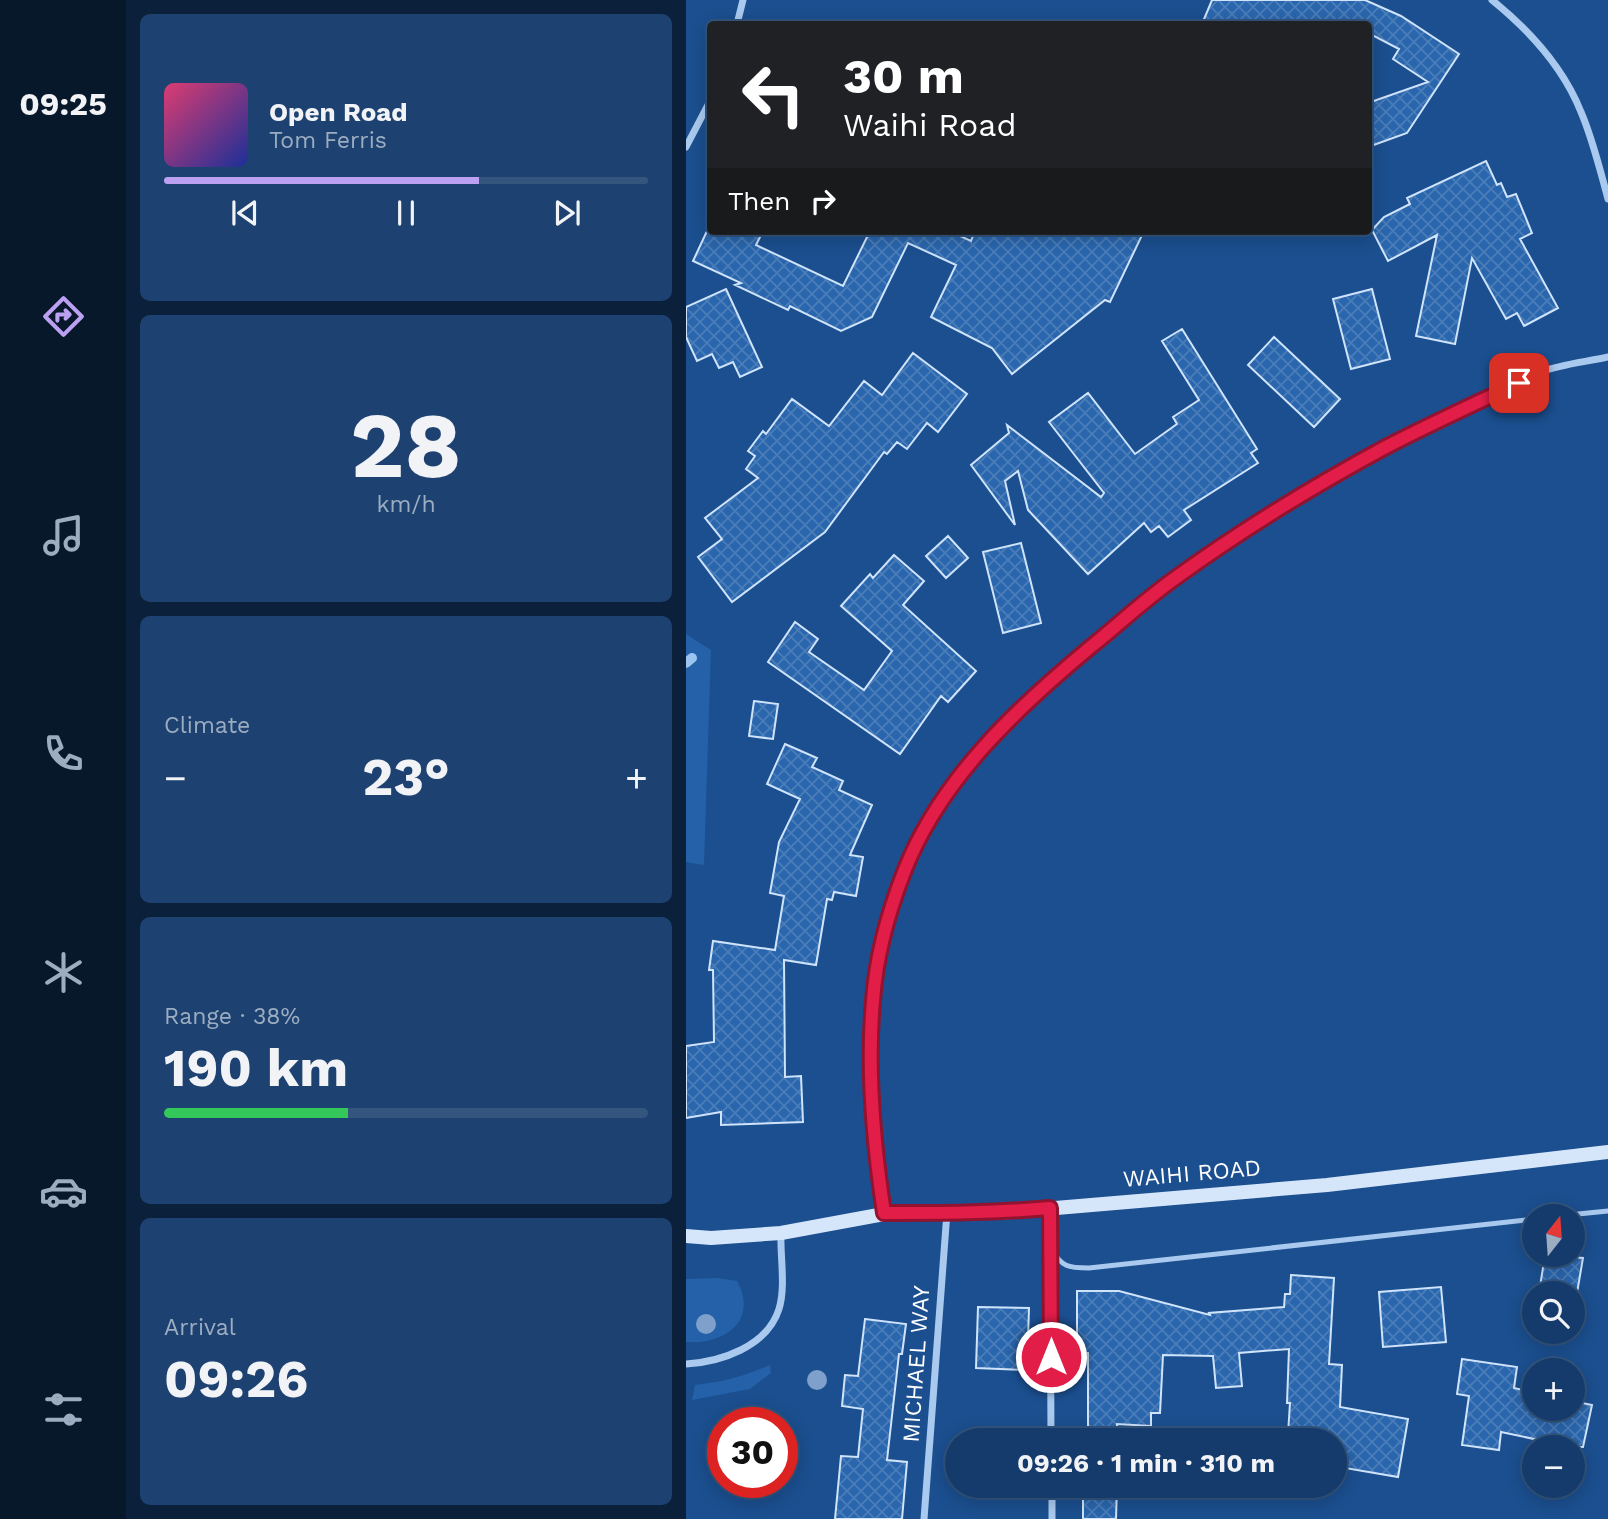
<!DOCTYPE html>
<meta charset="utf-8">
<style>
:root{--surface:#143b6b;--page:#1d4271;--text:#f1f3f6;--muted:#9dadc1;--line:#33557e;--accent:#bca0f2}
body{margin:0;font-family:"Work Sans",sans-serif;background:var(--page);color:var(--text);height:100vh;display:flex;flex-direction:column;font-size:26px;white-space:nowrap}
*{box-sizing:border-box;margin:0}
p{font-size:23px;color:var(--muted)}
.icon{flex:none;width:38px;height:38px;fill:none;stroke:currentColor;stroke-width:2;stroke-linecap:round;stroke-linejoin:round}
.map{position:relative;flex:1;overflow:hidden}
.drawer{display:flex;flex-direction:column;gap:14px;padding:14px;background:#0b203b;width:560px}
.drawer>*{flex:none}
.top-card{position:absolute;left:21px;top:21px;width:665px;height:214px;border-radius:7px;box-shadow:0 4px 18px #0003,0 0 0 2px var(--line);background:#202124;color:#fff;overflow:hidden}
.needle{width:46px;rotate:17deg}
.buttons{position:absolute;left:836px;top:1204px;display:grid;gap:14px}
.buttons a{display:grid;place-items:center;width:63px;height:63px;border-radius:50%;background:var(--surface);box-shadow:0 4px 18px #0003,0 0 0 2px var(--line);font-size:35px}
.speed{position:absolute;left:21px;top:1407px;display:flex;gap:14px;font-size:35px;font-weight:700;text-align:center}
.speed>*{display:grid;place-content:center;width:91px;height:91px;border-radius:50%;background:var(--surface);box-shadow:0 4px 18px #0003,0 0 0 2px var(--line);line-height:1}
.speed .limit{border:10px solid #d22;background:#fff;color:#111}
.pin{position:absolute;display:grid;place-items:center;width:60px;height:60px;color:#fff;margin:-30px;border-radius:14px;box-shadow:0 4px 10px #0006}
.me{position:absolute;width:77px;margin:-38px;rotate:0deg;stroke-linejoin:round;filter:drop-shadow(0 0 5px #0008)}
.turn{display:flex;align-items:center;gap:24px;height:147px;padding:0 21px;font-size:32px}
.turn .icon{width:91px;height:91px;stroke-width:2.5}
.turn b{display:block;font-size:49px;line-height:60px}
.then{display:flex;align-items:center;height:66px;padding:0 21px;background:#0003;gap:14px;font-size:26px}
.big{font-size:52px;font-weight:700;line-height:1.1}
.drawer .tile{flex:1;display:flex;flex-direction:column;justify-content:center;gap:10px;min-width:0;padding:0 24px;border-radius:10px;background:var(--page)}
.drawer .dial{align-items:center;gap:0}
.dial b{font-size:91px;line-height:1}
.song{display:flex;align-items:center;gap:21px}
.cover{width:84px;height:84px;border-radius:10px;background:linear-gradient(135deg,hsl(340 70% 55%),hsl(230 70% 35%))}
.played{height:7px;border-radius:4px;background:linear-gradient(90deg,var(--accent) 65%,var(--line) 65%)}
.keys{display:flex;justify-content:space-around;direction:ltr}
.heat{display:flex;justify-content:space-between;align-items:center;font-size:38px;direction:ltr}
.charge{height:10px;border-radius:5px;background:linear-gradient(90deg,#34c759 38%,var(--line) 0)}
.trip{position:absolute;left:259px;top:1428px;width:402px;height:70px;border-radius:35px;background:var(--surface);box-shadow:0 4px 18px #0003,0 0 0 2px var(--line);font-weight:700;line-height:70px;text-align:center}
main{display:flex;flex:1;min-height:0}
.menu{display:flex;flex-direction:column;width:126px;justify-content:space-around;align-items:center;background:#08182b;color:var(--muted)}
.menu .icon{width:49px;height:49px}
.menu .active{color:var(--accent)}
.menu b{font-size:32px;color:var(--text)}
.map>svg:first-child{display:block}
.green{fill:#2461a8}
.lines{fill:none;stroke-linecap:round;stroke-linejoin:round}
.stream{stroke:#9cc4f0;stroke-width:10}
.building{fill:url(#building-cross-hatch);stroke:#cfe3fa;stroke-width:2}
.service{stroke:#a9c9ee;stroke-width:5}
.minor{stroke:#a9c9ee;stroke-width:7}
.secondary{stroke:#d6e6fa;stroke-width:14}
.tree{fill:#7ea0ca}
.route-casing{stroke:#92132f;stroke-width:18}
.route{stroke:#e11d48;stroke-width:12}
.labels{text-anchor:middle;stroke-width:7;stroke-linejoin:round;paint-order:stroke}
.street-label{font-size:23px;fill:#fff;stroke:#1b4f8f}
</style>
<main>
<nav class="menu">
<b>09:25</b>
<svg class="icon active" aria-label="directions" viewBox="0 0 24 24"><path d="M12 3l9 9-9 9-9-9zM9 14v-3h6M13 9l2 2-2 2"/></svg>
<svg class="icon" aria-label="music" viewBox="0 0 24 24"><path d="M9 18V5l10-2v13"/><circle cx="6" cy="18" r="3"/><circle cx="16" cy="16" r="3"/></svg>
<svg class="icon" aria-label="phone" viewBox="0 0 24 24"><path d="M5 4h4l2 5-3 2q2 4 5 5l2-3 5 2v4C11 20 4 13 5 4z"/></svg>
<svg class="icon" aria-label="climate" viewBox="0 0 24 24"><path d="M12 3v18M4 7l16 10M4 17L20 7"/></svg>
<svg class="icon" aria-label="car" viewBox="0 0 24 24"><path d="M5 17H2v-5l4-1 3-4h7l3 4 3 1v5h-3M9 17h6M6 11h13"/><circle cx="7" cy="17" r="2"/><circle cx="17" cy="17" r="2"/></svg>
<svg class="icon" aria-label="filters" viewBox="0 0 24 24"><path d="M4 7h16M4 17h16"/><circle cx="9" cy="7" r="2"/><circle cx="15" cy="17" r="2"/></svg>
</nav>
<section class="drawer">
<div class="tile">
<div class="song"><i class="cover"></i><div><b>Open Road</b><p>Tom Ferris</p></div></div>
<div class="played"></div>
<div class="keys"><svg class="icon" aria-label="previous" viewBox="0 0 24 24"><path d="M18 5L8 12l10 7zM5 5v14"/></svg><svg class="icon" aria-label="pause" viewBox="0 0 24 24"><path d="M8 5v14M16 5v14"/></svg><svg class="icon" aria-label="next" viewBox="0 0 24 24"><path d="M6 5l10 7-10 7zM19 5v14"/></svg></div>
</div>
<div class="tile dial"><b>28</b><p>km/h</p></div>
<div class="tile"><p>Climate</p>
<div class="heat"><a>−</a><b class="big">23°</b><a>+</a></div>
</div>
<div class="tile"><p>Range · 38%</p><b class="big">190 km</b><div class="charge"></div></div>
<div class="tile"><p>Arrival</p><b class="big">09:26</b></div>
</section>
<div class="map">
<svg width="922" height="1519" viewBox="0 0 922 1519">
<defs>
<pattern id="building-cross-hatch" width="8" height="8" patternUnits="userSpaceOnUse" patternTransform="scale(1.75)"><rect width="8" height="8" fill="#2a66ad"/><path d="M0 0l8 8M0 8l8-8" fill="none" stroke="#4a7db9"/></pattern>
</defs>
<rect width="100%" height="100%" fill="#1b4f8f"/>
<path class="green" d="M0 634 25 650 18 865 0 862Z
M32 1278 51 1281C73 1321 38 1345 0 1342V1279Z
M84 1365 85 1373 64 1389 6 1400 9 1385C37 1382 59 1376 84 1365Z"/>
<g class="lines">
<path class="stream" d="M0 663 6 658"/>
</g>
<path class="building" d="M526 0H679L715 16 773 54 721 133 682 147V103L742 82 707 59 713 49 682 33V24H516Z
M800 161 811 185 815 183 821 197 830 194 846 233 834 239 872 308 838 326 831 313 820 319 786 258 769 344 730 336 751 235 702 261 686 230 698 217 724 204 721 198Z
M21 231H77L70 245 157 286 184 231H263L285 241 289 231H458L424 302 419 300 326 374 306 348 245 317 270 265 222 243 186 317 155 331 104 306 102 310 49 285 55 283 7 261Z
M40 289 76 367 54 377 47 362 33 368 26 354 11 361 0 337V307Z
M686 289 704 359 665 369 647 299Z
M496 329 571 449 565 453 572 463 498 510 505 520 482 537 473 526 465 532 458 523 402 574 342 510 332 471 319 481 329 525 285 465 323 433 321 425 415 497 418 493 363 422 402 393 449 454 491 424 487 417 513 400 476 341Z
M588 337 654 399 628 427 562 365Z
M227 353 281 394 252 432 241 423 221 449 211 442 201 454 198 452 139 532 46 602 12 557 36 539 19 518 72 478 60 469 69 456 62 451 77 431 80 434 106 399 143 426 178 381 196 395Z
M262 536 282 558 260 578 240 556Z
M335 543 355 623 317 633 297 552Z
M208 555 238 581 217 605 290 671 262 702 255 696 214 754 82 662 109 622 132 639 123 652 178 690 206 651 155 606 184 574 187 578Z
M68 701 92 704 87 739 63 736Z
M99 744 131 758 126 767 157 781 153 790 186 805 164 855 177 857 170 896 148 892 146 900 141 899 130 965 98 960 99 1077 115 1076 117 1122 35 1125V1112L0 1118V1046L28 1042 27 970H23L27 941 89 950 98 896 84 893 93 842 114 799 81 784Z
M859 1255 897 1258 891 1293H853Z
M605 1275 648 1278 643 1364 656 1365 654 1407 722 1419 712 1477 659 1468 660 1455 649 1454V1440H628V1436L602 1434 604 1403H601L603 1349 553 1353 556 1386 530 1388 527 1356 477 1355 474 1413H465V1426L431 1424V1440H402V1353H391V1291H433L524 1315 523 1313 598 1307 599 1294H604Z
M755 1287 760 1342 697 1347 693 1292Z
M292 1307 343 1308 341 1370 290 1368Z
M179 1319 220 1324 216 1354H213L201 1460 221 1462 216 1519H149L155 1456 172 1457 177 1409 156 1406 159 1375 172 1376Z
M776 1359 831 1367 828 1388 849 1393V1409H887V1401L906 1405 897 1447H866L867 1443 815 1432 813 1450 776 1445 783 1396 771 1394Z
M397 1486H431L430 1519H397Z"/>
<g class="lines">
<path class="service" d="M872 1216 922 1211
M365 1249C376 1267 382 1268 403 1268L849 1219"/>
<path class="minor" d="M806 0C843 30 877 67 895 112 907 140 914 170 922 199
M51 24 57 0
M0 147 24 101
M364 1208 365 1440
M198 1214C182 1102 174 976 219 869 259 774 336 703 414 639 438 619 462 598 487 580 571 517 665 464 760 418 790 403 823 383 855 372 876 364 900 362 922 357
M0 1364C34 1362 81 1347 93 1309 100 1286 94 1257 95 1233
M366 1486V1519
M238 1519 261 1212"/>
<path class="secondary" d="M0 1236 25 1238 95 1233 198 1214 282 1211 311 1213 641 1185 922 1152"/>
</g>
<g class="tree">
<circle cx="20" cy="1324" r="10"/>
<circle cx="131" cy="1380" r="10"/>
</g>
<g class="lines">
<defs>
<path id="route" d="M365 1357 364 1208C308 1213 253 1213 198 1213 188 1147 181 1068 187 1001 190 957 202 913 218 872 254 779 332 707 407 645 434 623 460 599 488 579 554 531 626 487 698 448 742 425 788 404 833 383"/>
</defs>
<use href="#route" class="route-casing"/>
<use href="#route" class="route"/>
</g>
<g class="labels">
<g class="street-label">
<text transform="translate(506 1173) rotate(-5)" y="8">WAIHI ROAD</text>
<text transform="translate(230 1364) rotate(-86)" y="8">MICHAEL WAY</text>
</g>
</g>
</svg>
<div class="buttons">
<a><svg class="needle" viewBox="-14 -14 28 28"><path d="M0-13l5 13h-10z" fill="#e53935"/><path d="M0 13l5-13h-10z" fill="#9dadc1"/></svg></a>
<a><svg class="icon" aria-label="search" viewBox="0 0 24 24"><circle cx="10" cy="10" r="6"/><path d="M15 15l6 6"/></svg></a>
<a>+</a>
<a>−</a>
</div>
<div class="speed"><div class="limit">30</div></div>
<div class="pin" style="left:833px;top:383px;background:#d93025"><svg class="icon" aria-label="arrive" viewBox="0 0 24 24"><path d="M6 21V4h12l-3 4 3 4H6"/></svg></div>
<svg class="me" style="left:365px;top:1357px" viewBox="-20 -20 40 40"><circle r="17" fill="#e11d48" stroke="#fff" stroke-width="3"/><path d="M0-11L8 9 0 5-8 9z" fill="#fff"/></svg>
<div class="trip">09:26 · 1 min · 310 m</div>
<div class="top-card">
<div class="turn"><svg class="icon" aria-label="left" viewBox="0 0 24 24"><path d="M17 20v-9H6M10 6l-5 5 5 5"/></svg><div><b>30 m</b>Waihi Road</div></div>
<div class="then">Then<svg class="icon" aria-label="right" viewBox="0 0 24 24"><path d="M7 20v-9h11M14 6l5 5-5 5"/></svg></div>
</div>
</div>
</main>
